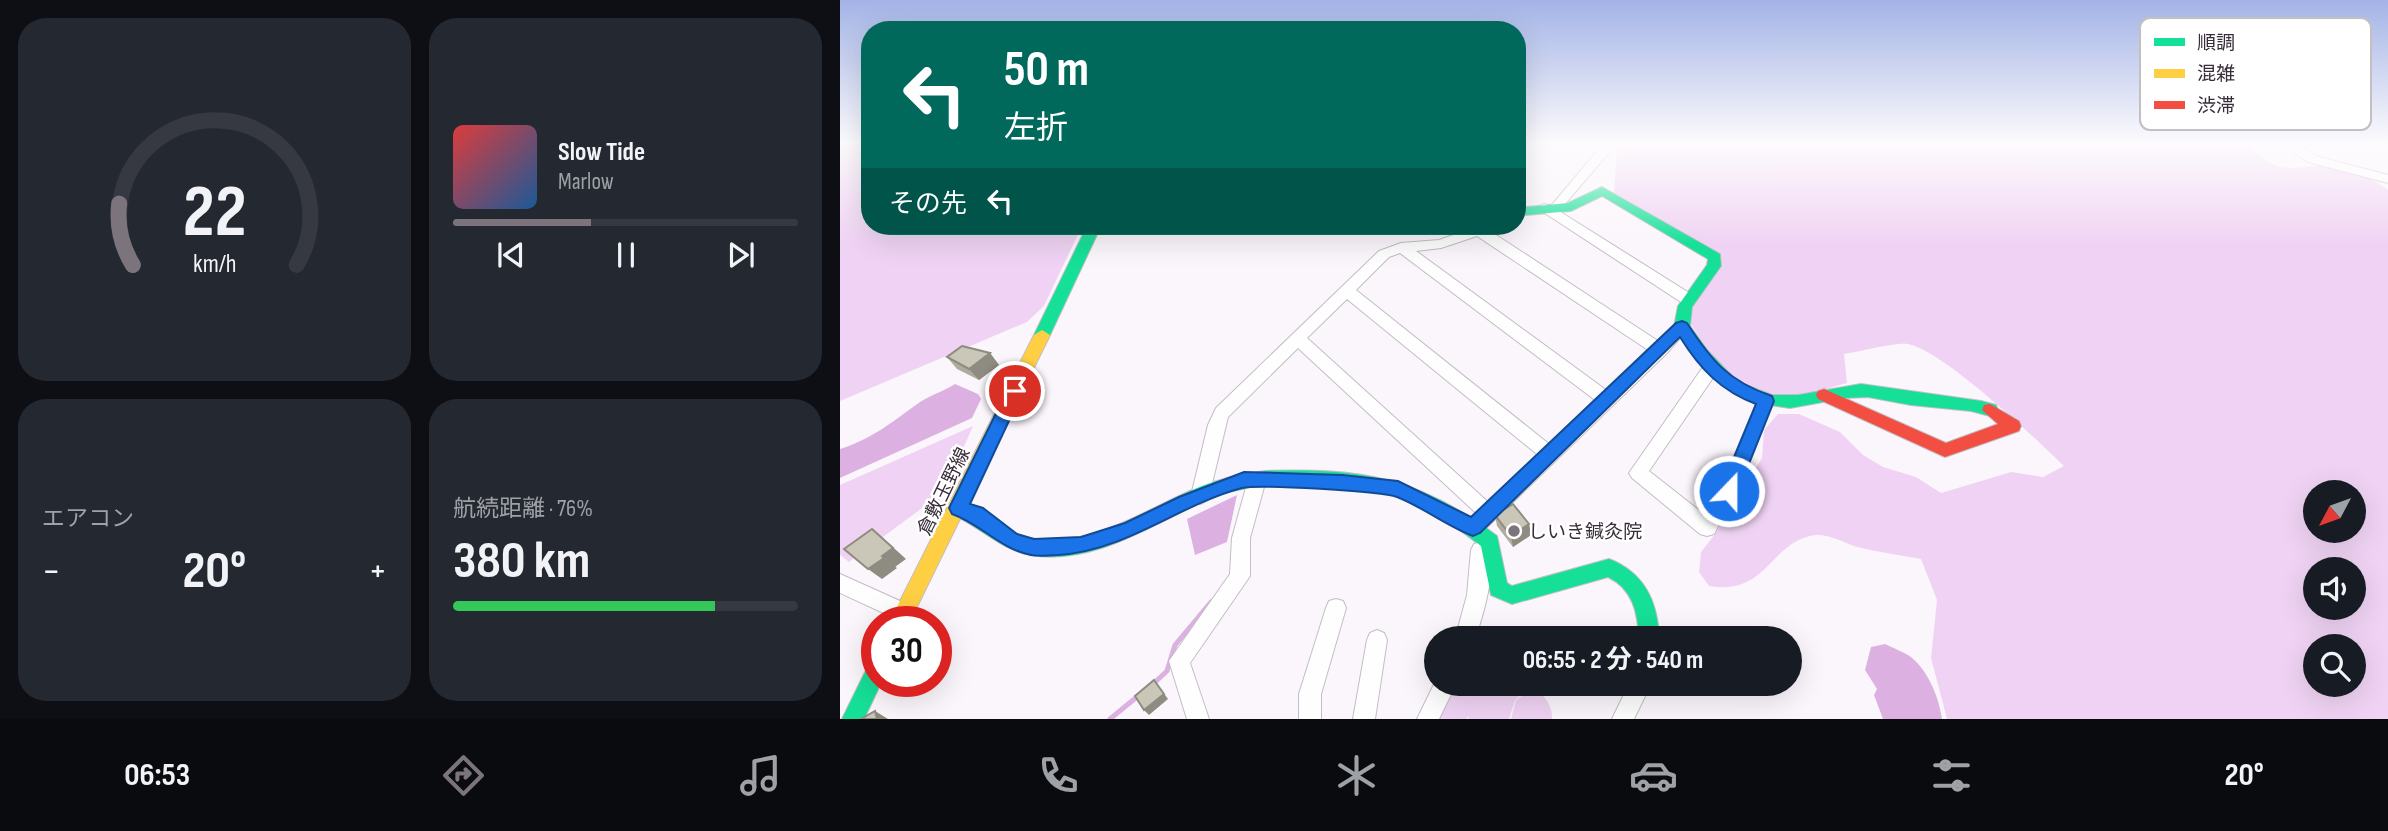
<!DOCTYPE html>
<html lang="ja">
<meta charset="utf-8">
<style>
:root{--surface:#171b24;--page:#242831;--text:#f1f3f6;--muted:#9ea1a6;--line:#363941;--accent:#7c747d}
body{margin:0;font-family:"Sofia Sans Condensed","Noto Sans JP",sans-serif;background:var(--page);color:var(--text);height:100vh;display:flex;flex-direction:column;font-size:26px;white-space:nowrap}
*{box-sizing:border-box;margin:0}
p{font-size:23px;color:var(--muted)}
.icon{flex:none;width:38px;height:38px;fill:none;stroke:currentColor;stroke-width:2;stroke-linecap:round;stroke-linejoin:round}
.map{position:relative;flex:1;overflow:hidden}
.sheet{display:flex;flex-direction:column;gap:18px;padding:18px;background:#0d0f14;width:840px}
.sheet>*{flex:none}
.hud{position:absolute;left:21px;top:21px;width:665px;height:214px;border-radius:28px;box-shadow:0 7px 28px #0002;background:#00695c;color:#fff;overflow:hidden}
.needle{width:46px;rotate:229deg}
.fabs{position:absolute;left:1463px;top:480px;display:grid;gap:14px}
.fabs a{display:grid;place-items:center;width:63px;height:63px;border-radius:50%;background:var(--surface);box-shadow:0 7px 28px #0002;font-size:35px}
.speed{position:absolute;left:21px;top:606px;display:flex;gap:14px;font-size:35px;font-weight:700;text-align:center}
.speed>*{display:grid;place-content:center;width:91px;height:91px;border-radius:50%;background:var(--surface);box-shadow:0 7px 28px #0002;line-height:1}
.speed .limit{border:10px solid #d22;background:#fff;color:#111}
.pin{position:absolute;display:grid;place-items:center;width:60px;height:60px;color:#fff;margin:-30px;border:4px solid #fff;border-radius:50%;box-shadow:0 2px 7px #0007}
.me{position:absolute;width:77px;margin:-38px;rotate:22deg;stroke-linejoin:round;filter:drop-shadow(0 0 5px #0008)}
.turn{display:flex;align-items:center;gap:24px;height:147px;padding:0 28px;font-size:32px}
.turn .icon{width:91px;height:91px;stroke-width:2.5}
.turn b{display:block;font-size:49px;line-height:60px}
.then{display:flex;align-items:center;height:66px;padding:0 28px;background:#0003;gap:14px;font-size:26px}
.big{font-size:52px;font-weight:700;line-height:1.1}
.sheet .card{flex:1;display:flex;flex-direction:column;justify-content:center;gap:10px;min-width:0;padding:0 24px;border-radius:28px;background:var(--page)}
.sheet .dial{align-items:center;gap:0}
.dial svg{height:182px;overflow:visible;fill:none;stroke:var(--line);stroke-width:7;stroke-linecap:round;text-anchor:middle}
.dial text{fill:var(--text);stroke:none}
.song{display:flex;align-items:center;gap:21px}
.cover{width:84px;height:84px;border-radius:10px;background:linear-gradient(135deg,hsl(0 70% 55%),hsl(210 70% 35%))}
.played{height:7px;border-radius:4px;background:linear-gradient(90deg,var(--accent) 40%,var(--line) 40%)}
.keys{display:flex;justify-content:space-around;direction:ltr}
.heat{display:flex;justify-content:space-between;align-items:center;font-size:38px;direction:ltr}
.charge{height:10px;border-radius:5px;background:linear-gradient(90deg,#34c759 76%,var(--line) 0)}
.sheet .tiles{flex:1;display:grid;gap:18px;grid-template-columns:repeat(2,1fr)}
.trip{position:absolute;left:584px;top:626px;width:378px;height:70px;border-radius:35px;background:var(--surface);box-shadow:0 7px 28px #0002;font-weight:700;line-height:70px;text-align:center}
.tabs{display:flex;height:112px;justify-content:space-around;align-items:center;background:#090b0e;color:var(--muted)}
.tabs .icon{width:49px;height:49px}
.tabs .selected{color:var(--accent)}
.tabs b{font-size:32px;color:var(--text)}
main{display:flex;flex:1;min-height:0}
.map>svg:first-child{display:block}
.green{fill:#f0d3f4;fill-rule:evenodd}
.water{fill:#dcb1e2}
.lines{fill:none;stroke-linecap:round;stroke-linejoin:round}
.stream{stroke:#dcb1e2;stroke-width:5}
.street-casing{stroke:#c3bdc5;stroke-width:2}
.fast-casing{stroke:#c3bdc5;stroke-width:2}
.slow-casing{stroke:#c3bdc5;stroke-width:2}
.jam-casing{stroke:#c3bdc5;stroke-width:2}
.street{fill:#fefefe;fill-rule:evenodd}
.fast{fill:#16e098;fill-rule:evenodd}
.slow{fill:#ffcf43;fill-rule:evenodd}
.jam{fill:#f24e42;fill-rule:evenodd}
.wall{fill:#afab9e}
.shaded-wall{fill:#8e8b81}
.building{fill:#cbc7b8;stroke:#8e8b81;stroke-width:2}
.route{fill:#1a73e8;stroke:#114b97;stroke-width:2}
.poi-dot{fill:#7c747d;stroke:#fff;stroke-width:2.5}
.labels{text-anchor:middle;stroke-width:5;stroke-linejoin:round;paint-order:stroke}
.street-label{font-size:19px;fill:#382e39;stroke:#fff}
.poi-label{font-size:19px;fill:#382e39;stroke:#fff;text-anchor:start}
.key{fill:#fff;stroke:#c3c0c4;stroke-width:2}
.key-label{font-size:19px;fill:#382e39}
</style>
<main>
<section class="sheet">
<div class="tiles">
<div class="card dial"><svg viewBox="0 0 100 80">
<path d="M14 69A42 42 0 1 1 86 69"/>
<path d="M14 69A42 42 0 0 1 8 42" stroke="#7c747d"/>
<text x="50" y="56" font-size="32" font-weight="700">22</text>
<text x="50" y="72" font-size="11">km/h</text>
</svg></div>
<div class="card">
<div class="song"><i class="cover"></i><div><b>Slow Tide</b><p>Marlow</p></div></div>
<div class="played"></div>
<div class="keys"><svg class="icon" aria-label="previous" viewBox="0 0 24 24"><path d="M18 5L8 12l10 7zM5 5v14"/></svg><svg class="icon" aria-label="pause" viewBox="0 0 24 24"><path d="M8 5v14M16 5v14"/></svg><svg class="icon" aria-label="next" viewBox="0 0 24 24"><path d="M6 5l10 7-10 7zM19 5v14"/></svg></div>
</div>
<div class="card"><p>エアコン</p>
<div class="heat"><a>−</a><b class="big">20°</b><a>+</a></div>
</div>
<div class="card"><p>航続距離 · 76%</p><b class="big">380 km</b><div class="charge"></div></div>
</div>
</section>
<div class="map">
<svg width="1548" height="719" viewBox="0 0 1548 719">
<rect width="100%" height="100%" fill="#fbf6fb"/>
<path class="green" d="M0 143 30 145V226H242L204 306 187 322 0 401Z
M786 143H1408C1435 174 1444 168 1481 166 1502 165 1531 177 1548 190V719H1107L1091 658 1097 600 1081 559C1060 555 1038 552 1017 547 1005 543 988 534 976 535 929 541 929 596 869 586L859 572 861 552 901 500 904 487 922 458 924 430 938 414H959L1000 432 1023 455 1043 467 1076 477 1101 493 1171 472 1203 477 1224 466C1195 438 1104 351 1068 344 1057 342 1017 352 1004 354L1007 383C992 387 975 393 959 395 902 402 876 363 849 321L851 305 882 257 774 193 777 149ZM1475 492H1514V530H1475ZM1475 569H1514V607H1475ZM1475 646H1514V684H1475Z
M133 426 95 513 85 506 9 562 0 555V485Z
M610 684H689L691 686 675 700 669 719H628L629 716 626 719H592Z
M693 688C704 694 713 706 712 719H671L676 700Z"/>
<path class="water" d="M115 384 138 394 141 399 132 418 0 478V449C34 438 52 422 80 402 91 395 104 391 115 384Z
M397 495 387 542 355 555 347 519Z
M1045 644C1053 648 1064 652 1071 657 1089 672 1099 698 1102 719H1043L1034 695 1037 689 1025 670 1031 647Z"/>
<g class="lines">
<path class="stream" d="M313 684 327 671 335 645 371 602
M270 719 298 696"/>
<defs>
<path id="street" d="M764 143H777L719 211 854 296 856 300 854 304H844L697 208 704 204 711 206Z
M1451 143H1463L1465 149 1476 156 1548 175V183L1468 162 1455 154Z
M639 226H659L650 231 818 341 837 323 842 322 850 327 826 354 640 534 633 536 626 534 624 528 636 513 458 348 388 417 369 496 366 501 360 504 354 501 351 496 368 425 376 408 539 251 561 243 599 240ZM637 236 808 350 766 390 576 251 601 248ZM560 253 755 400 709 444 516 290 549 257ZM507 299 698 455 648 502 467 338Z
M871 362 877 364 879 368 877 372 809 471 865 515 881 488 920 397H932L934 401 898 491 874 534 867 536 860 534 792 478 789 473 865 364Z
M417 473 423 475 426 480 410 538V576L350 663 369 719H347L329 661 390 574 392 538 408 480 411 475Z
M641 542 648 544C658 566 643 616 635 639H615L627 595 631 550 634 544Z
M0 574 71 606 74 613 71 620 61 621 0 593Z
M496 599 503 601 506 608 481 694V719H459V694L486 608 489 601Z
M537 630 544 633 547 640 535 719H513L527 640 530 633Z
M597 678V684H616L599 719H577Z
M789 684H811L794 719H772Z"/>
<path id="fast" d="M762 187 880 254 881 266 852 307 850 326 868 351 892 376 906 385 932 395H958L1021 384 1141 401 1156 405 1158 410 1156 415 1150 416 1131 411 1071 405 1028 397 1005 398 950 408 915 403 895 394 869 373 834 327 838 306 867 265 868 259 762 196 731 211 677 216V208L728 203Z
M247 226H261L210 335 202 340 197 339 194 335Z
M425 471C521 468 579 477 657 536L667 583 672 586 769 559C805 573 818 602 819 639H799C798 613 793 589 768 577L672 604 651 595 641 546C618 528 593 510 565 499 518 480 417 479 371 498 314 522 256 566 191 555 161 550 139 526 112 514L109 508 112 502 118 500C143 509 163 532 189 538 250 550 304 510 357 488 379 479 401 474 425 471Z
M37 659V681H42L24 719H2L30 662Z"/>
<path id="slow" d="M202 330 210 335 70 621H50L194 335Z"/>
<path id="jam" d="M984 389 1106 443 1158 424 1142 410 1144 405 1150 404 1179 421 1181 426 1179 431 1105 457 978 399 976 395 978 391Z"/>
</defs>
<use href="#street" class="street-casing"/>
<use href="#fast" class="fast-casing"/>
<use href="#slow" class="slow-casing"/>
<use href="#jam" class="jam-casing"/>
<use href="#street" class="street"/>
<use href="#fast" class="fast"/>
<use href="#slow" class="slow"/>
<use href="#jam" class="jam"/>
</g>
<path class="wall" d="M150 353 159 365 139 380 117 369 107 357Z
M655 515 689 524 691 535 673 547 657 526Z"/>
<path class="shaded-wall" d="M150 353 159 365 139 380 129 369Z
M689 524 691 535 673 547 671 536Z
M32 529 45 540 66 559 55 567 42 556Z
M44 558 57 568 42 579 28 569Z
M314 680 328 699 309 715 304 710Z
M35 711 48 719H37Z"/>
<path class="building" d="M122 346 150 353 129 369 107 357Z
M673 504 689 524 671 536 655 515Z
M32 529 53 548 42 556 44 558 28 569 4 549Z
M314 680 324 694 304 710 295 696Z
M35 711 37 719H21Z"/>
<linearGradient id="sky" x2="0" y2="1"><stop stop-color="#a3b3e6"/><stop offset="0.59" stop-color="#fdfbfd"/><stop offset="1" stop-color="#fdfbfd" stop-opacity="0"/></linearGradient>
<rect width="1548" height="244" fill="url(#sky)"/>
<path class="route" d="M842 321 847 323C871 360 889 382 932 396L934 401 898 491 895 497 889 499 883 497 880 491 916 404C881 391 860 369 840 337L640 533 633 536C606 526 583 507 557 497 541 491 419 484 402 488 338 505 286 551 218 555 209 555 200 557 191 555 160 549 141 524 112 514L109 508 167 391 175 384 183 391 130 504 143 508 177 534 194 539 241 537 285 523 339 497 404 472 502 475 558 481 631 517 836 323Z"/>
<circle class="poi-dot" cx="674" cy="531" r="7"/>
<g class="labels">
<g class="street-label">
<text transform="translate(103 491) rotate(-64)" y="7">倉敷玉野線</text>
</g>
<g class="poi-label">
<text x="688" y="538">しいき鍼灸院</text>
</g>
</g>
<rect x="1300" y="18" width="231" height="112" rx="10" class="key"/>
<rect x="1314" y="38" width="31" height="8" fill="#16e098"/>
<rect x="1314" y="69" width="31" height="9" fill="#ffcf43"/>
<rect x="1314" y="101" width="31" height="8" fill="#f24e42"/>
<g class="key-label">
<text x="1357" y="49">順調</text>
<text x="1357" y="80">混雑</text>
<text x="1357" y="112">渋滞</text>
</g>
</svg>
<div class="fabs">
<a><svg class="needle" viewBox="-14 -14 28 28"><path d="M0-13l5 13h-10z" fill="#e53935"/><path d="M0 13l5-13h-10z" fill="#9ea1a6"/></svg></a>
<a><svg class="icon" aria-label="sound" viewBox="0 0 24 24"><path d="M4 9h4l5-4v14l-5-4H4zM17 9q2 3 0 6"/></svg></a>
<a><svg class="icon" aria-label="search" viewBox="0 0 24 24"><circle cx="10" cy="10" r="6"/><path d="M15 15l6 6"/></svg></a>
</div>
<div class="speed"><div class="limit">30</div></div>
<div class="pin" style="left:175px;top:391px;background:#d93025"><svg class="icon" aria-label="arrive" viewBox="0 0 24 24"><path d="M6 21V4h12l-3 4 3 4H6"/></svg></div>
<svg class="me" style="left:889px;top:491px" viewBox="-20 -20 40 40"><circle r="17" fill="#1a73e8" stroke="#fff" stroke-width="3"/><path d="M0-11L8 9 0 5-8 9z" fill="#fff"/></svg>
<div class="trip">06:55 · 2 分 · 540 m</div>
<div class="hud">
<div class="turn"><svg class="icon" aria-label="left" viewBox="0 0 24 24"><path d="M17 20v-9H6M10 6l-5 5 5 5"/></svg><div><b>50 m</b>左折</div></div>
<div class="then">その先<svg class="icon" aria-label="left" viewBox="0 0 24 24"><path d="M17 20v-9H6M10 6l-5 5 5 5"/></svg></div>
</div>
</div>
</main>
<nav class="tabs">
<b>06:53</b>
<svg class="icon selected" aria-label="directions" viewBox="0 0 24 24"><path d="M12 3l9 9-9 9-9-9zM9 14v-3h6M13 9l2 2-2 2"/></svg>
<svg class="icon" aria-label="music" viewBox="0 0 24 24"><path d="M9 18V5l10-2v13"/><circle cx="6" cy="18" r="3"/><circle cx="16" cy="16" r="3"/></svg>
<svg class="icon" aria-label="phone" viewBox="0 0 24 24"><path d="M5 4h4l2 5-3 2q2 4 5 5l2-3 5 2v4C11 20 4 13 5 4z"/></svg>
<svg class="icon" aria-label="climate" viewBox="0 0 24 24"><path d="M12 3v18M4 7l16 10M4 17L20 7"/></svg>
<svg class="icon" aria-label="car" viewBox="0 0 24 24"><path d="M5 17H2v-5l4-1 3-4h7l3 4 3 1v5h-3M9 17h6M6 11h13"/><circle cx="7" cy="17" r="2"/><circle cx="17" cy="17" r="2"/></svg>
<svg class="icon" aria-label="filters" viewBox="0 0 24 24"><path d="M4 7h16M4 17h16"/><circle cx="9" cy="7" r="2"/><circle cx="15" cy="17" r="2"/></svg>
<b>20°</b>
</nav>
